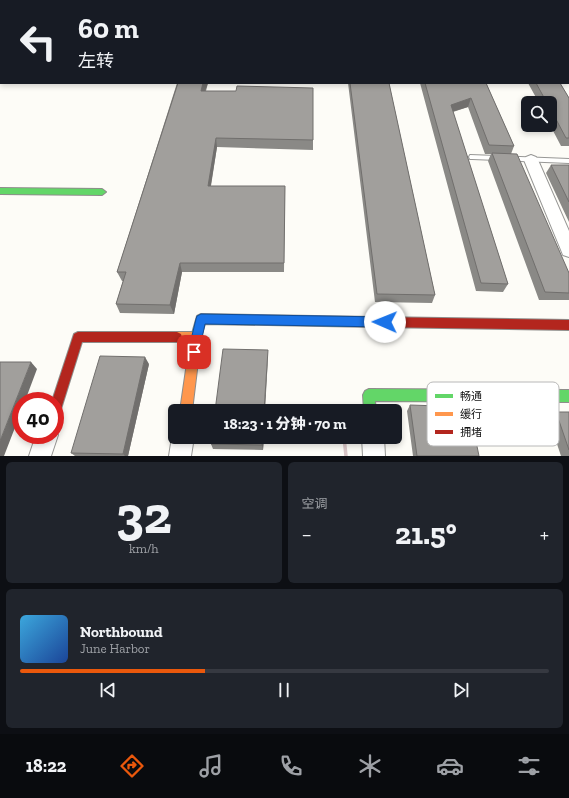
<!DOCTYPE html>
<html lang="zh">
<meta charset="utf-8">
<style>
:root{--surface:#171b24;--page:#20242c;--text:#f1f3f6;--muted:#9ea1a6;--line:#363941;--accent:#ea580c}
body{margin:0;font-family:"Zilla Slab","Noto Sans SC",serif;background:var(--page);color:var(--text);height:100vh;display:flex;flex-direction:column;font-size:15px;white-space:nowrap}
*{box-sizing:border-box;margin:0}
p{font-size:13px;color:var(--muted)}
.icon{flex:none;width:22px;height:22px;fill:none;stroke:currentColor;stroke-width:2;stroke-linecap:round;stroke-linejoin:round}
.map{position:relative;height:456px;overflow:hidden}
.panel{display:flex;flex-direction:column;gap:6px;padding:6px;background:#0d0f14;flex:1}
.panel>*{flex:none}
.top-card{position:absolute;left:0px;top:0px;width:569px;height:84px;box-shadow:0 2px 6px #0003;background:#171b24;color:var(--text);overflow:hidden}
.tools{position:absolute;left:521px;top:96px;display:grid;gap:8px}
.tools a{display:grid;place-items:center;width:36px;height:36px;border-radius:6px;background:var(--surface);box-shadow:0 2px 6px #0003;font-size:20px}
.speed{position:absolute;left:12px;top:392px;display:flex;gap:8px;font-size:20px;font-weight:700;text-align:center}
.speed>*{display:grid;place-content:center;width:52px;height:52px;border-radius:50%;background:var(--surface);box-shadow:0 2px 6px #0003;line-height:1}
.speed .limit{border:6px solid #d22;background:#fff;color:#111}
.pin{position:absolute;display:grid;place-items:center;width:34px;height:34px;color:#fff;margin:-17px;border-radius:8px;box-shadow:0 2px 6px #0006}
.me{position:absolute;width:44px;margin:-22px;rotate:271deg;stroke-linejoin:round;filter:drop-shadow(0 0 3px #0008)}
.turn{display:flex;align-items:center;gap:14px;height:84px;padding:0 12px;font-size:18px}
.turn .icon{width:52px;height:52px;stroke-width:2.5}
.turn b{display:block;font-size:28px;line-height:34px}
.big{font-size:30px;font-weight:800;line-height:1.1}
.panel .widget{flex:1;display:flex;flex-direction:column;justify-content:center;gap:6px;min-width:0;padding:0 14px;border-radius:6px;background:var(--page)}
.panel .dial{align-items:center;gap:0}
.dial b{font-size:52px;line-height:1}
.song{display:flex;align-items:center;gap:12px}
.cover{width:48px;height:48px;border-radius:6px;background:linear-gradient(135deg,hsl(200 70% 55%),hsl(220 70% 35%))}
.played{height:4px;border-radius:2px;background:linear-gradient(90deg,var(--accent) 35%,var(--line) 35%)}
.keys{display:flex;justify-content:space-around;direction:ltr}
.heat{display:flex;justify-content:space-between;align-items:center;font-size:22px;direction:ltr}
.panel .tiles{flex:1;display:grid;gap:6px;grid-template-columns:1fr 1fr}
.widget:last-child{grid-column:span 2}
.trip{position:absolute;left:168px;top:404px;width:234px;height:40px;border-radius:6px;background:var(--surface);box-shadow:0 2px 6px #0003;font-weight:800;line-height:40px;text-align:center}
.menu{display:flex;height:64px;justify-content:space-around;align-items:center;background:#090b0e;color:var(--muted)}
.menu .icon{width:28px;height:28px}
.menu .active{color:var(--accent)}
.menu b{font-size:18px;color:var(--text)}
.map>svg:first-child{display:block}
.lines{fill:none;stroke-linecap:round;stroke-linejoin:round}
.lane-casing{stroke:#979795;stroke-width:2}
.street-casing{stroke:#979795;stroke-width:2}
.fast-casing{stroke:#8e8d8b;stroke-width:2}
.slow-casing{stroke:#8e8d8b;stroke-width:2}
.jam-casing{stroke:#8e8d8b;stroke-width:2}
.lane{fill:#fffffe;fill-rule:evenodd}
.street{fill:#fffffe;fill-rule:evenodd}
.fast{fill:#63d668;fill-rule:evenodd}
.slow{fill:#ff974d;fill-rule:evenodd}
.jam{fill:#b3261e;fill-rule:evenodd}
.rail{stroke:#d9c6c7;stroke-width:3.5}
.wall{fill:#8a8986}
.shaded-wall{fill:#716f6d}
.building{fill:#a19f9c;stroke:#716f6d}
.route{fill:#1a73e8;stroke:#114b97}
.key{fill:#fff;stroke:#b8b8b8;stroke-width:1}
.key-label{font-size:11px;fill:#111}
</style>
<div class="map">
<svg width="569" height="456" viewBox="0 0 569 456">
<rect width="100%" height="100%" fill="#fdfcf7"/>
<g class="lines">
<defs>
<path id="lane" d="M568 61H569V65H568Z
M470 155 569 159V163L472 159H470L469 157Z"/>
<path id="street" d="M72 0H82L71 1Z
M117 0H127L116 1Z
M0 35H1V41H0Z
M531 155 536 157 538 160 569 231V257L563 255 561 250 524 160 526 157Z
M55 428 58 435 51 456H29L36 435H55Z
M175 430V437H194L191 456H169L172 437Z
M362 437H384L385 456H363Z"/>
<path id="fast" d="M0 188 102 189 106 192 102 195 0 194Z
M201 314 375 317 379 319 380 322 379 325 375 327 205 324 200 340 196 342 192 340 191 337 197 316Z
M369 389 569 390V402L375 401 376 411H364L363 395 365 391Z"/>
<path id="slow" d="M177 332H196L200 334 201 337 192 411H180L190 342 173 340 172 337 173 334Z"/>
<path id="jam" d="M375 317 569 320V330L375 327 371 325 370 322 371 319Z
M78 332H177L181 334 182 337 181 340 177 342H82L61 409 59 413 55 415V401H52L73 337 74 334Z"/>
</defs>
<use href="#lane" class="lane-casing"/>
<use href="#street" class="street-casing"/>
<use href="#fast" class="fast-casing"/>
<use href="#slow" class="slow-casing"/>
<use href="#jam" class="jam-casing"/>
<use href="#lane" class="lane"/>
<use href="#street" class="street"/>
<use href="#fast" class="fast"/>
<use href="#slow" class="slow"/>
<use href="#jam" class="jam"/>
<path class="rail" d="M344 437 346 456"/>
</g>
<path class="wall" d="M0 0H53L52 1H1V23H0Z
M176 83H208L206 91 313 140V150L217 147 211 186H285L284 272H182L174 314 120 313 116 304 123 281H122L117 272 177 83Z
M348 83H389L435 295 432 303 375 302Z
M420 83H486L514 146 511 154 569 273V300H539L488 161 491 154H485L468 107 453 112 508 284 503 292 476 291Z
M528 83H560L569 98V146H561L550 125V103H539Z
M551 165H569V222L546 173Z
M149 364 128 456H75L71 453Z
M410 405 479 456H413L407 411Z
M556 412H569V456H561L548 417Z
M212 437H264L263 450 213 449 211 444Z"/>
<path class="shaded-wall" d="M40 0H53L52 1H40Z
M203 83H208L202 100 201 91Z
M471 98 468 107 448 113 451 105Z
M216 138 217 147 209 196 208 186Z
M180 263 182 272 174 314 170 305Z
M268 350V357L265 411H264Z
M145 357 149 364 128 456H125L123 454Z
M31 362 37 369 25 401H21V412L4 456H0V441Z
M263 437H264L263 450 262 445Z"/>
<path class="building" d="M0 0H40V1H1V11H0Z
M93 0H114V1H92Z
M148 0H166L165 1H148Z
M201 0H227V1H201Z
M308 0H331V1H308Z
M373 0H394V1H373Z
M433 0H450V1H433Z
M178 83H203L201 91H236L237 86 313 88V140L216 138 208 186H285L284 263H180L170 305 116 304 126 272H117Z
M350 83H389L435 295 377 294Z
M425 83H486L514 146 489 145 471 98 451 105 508 284 481 283Z
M536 83H560L569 98V138H566L550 108V103H547Z
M492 153 517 154 569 273V293L545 292Z
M551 165H569V202Z
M223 349 268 350 264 411H215Z
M100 356 145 357 123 454 71 453Z
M0 362H31L0 441Z
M410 405 469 407 479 456H417Z
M556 412H569V450Z
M212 437H263L262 445 211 444Z"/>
<path class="route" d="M201 314 385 317 389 318 390 322 389 325 385 327 205 324 199 352 198 356 194 357 190 356 188 352 196 319 197 316Z"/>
<rect x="427" y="382" width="132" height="64" rx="6" class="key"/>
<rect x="435" y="394" width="18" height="4" fill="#63d668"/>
<rect x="435" y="412" width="18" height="4" fill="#ff974d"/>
<rect x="435" y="430" width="18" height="4" fill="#b3261e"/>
<g class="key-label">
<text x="460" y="400">畅通</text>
<text x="460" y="418">缓行</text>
<text x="460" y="436">拥堵</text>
</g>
</svg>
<div class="tools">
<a><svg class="icon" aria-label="search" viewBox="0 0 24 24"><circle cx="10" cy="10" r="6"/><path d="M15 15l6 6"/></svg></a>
</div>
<div class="speed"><div class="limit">40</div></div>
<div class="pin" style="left:194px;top:352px;background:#d93025"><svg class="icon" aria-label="arrive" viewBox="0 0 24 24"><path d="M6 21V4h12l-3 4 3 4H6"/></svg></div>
<svg class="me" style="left:385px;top:322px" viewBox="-20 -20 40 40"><circle r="19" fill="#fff"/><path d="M0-13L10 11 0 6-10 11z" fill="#1a73e8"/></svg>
<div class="trip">18:23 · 1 分钟 · 70 m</div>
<div class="top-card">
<div class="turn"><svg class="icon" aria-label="left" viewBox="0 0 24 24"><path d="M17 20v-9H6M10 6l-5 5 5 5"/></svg><div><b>60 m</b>左转</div></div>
</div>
</div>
<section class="panel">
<div class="tiles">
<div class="widget dial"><b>32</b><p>km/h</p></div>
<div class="widget"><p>空调</p>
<div class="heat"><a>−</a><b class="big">21.5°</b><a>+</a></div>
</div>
<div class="widget">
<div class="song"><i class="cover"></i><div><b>Northbound</b><p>June Harbor</p></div></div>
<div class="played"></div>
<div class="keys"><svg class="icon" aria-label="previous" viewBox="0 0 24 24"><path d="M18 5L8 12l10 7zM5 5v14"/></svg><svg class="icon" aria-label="pause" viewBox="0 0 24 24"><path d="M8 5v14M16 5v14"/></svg><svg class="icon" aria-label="next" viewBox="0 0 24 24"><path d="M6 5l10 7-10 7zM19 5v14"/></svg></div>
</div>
</div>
</section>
<nav class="menu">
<b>18:22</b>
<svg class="icon active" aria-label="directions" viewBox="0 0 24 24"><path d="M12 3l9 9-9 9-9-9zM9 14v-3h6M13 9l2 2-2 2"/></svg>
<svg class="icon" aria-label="music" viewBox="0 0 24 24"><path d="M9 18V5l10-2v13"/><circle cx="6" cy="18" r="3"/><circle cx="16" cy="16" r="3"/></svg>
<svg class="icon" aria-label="phone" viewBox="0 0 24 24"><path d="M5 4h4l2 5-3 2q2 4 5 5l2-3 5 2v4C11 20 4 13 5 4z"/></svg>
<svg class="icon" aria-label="climate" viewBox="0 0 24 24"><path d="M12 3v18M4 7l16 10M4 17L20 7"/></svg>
<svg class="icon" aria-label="car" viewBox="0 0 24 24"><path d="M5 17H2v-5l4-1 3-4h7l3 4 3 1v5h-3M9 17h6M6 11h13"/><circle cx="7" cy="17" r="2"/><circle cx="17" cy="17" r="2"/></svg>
<svg class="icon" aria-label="filters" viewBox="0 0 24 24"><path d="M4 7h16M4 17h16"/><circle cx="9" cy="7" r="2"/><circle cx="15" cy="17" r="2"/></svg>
</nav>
